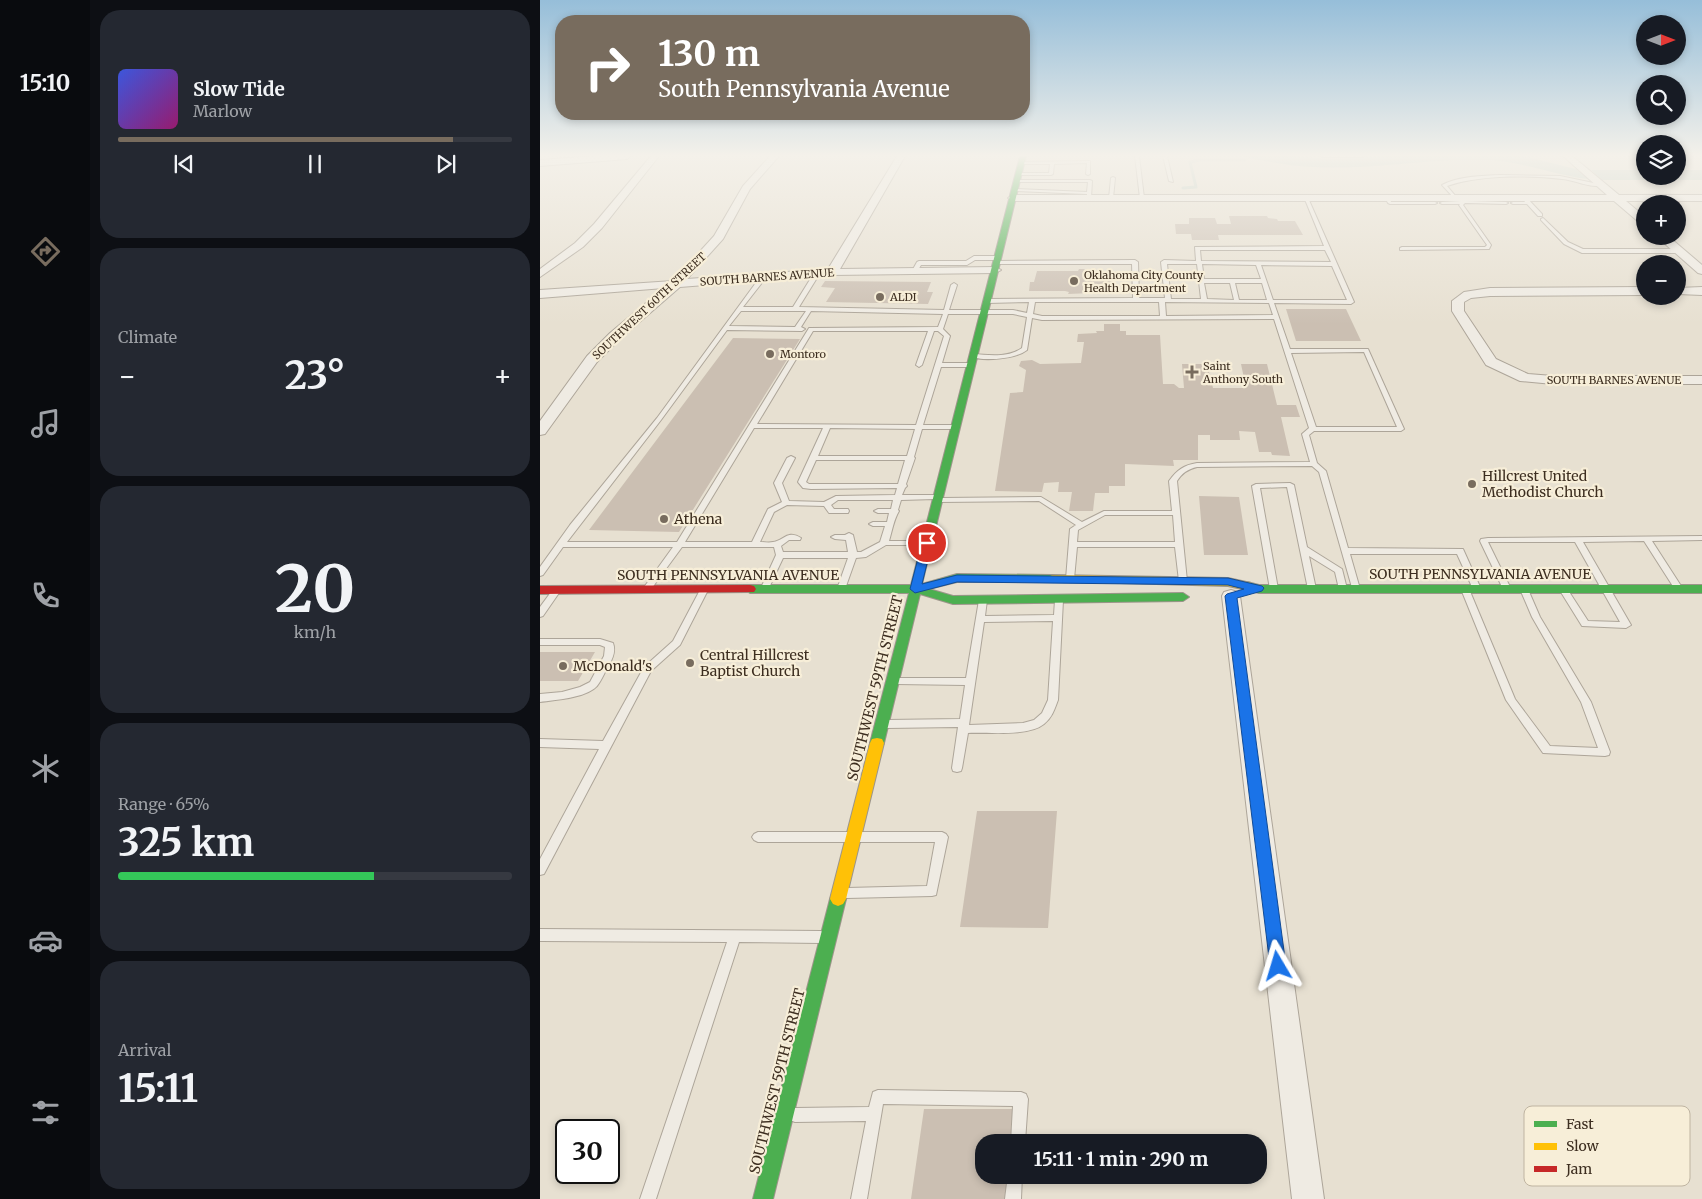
<!DOCTYPE html>
<meta charset="utf-8">
<style>
:root{--surface:#171b24;--page:#242831;--text:#f1f3f6;--muted:#9ea1a6;--line:#363941;--accent:#786c5e}
body{margin:0;font-family:Merriweather,serif;background:var(--page);color:var(--text);height:100vh;display:flex;flex-direction:column;font-size:19px;white-space:nowrap}
*{box-sizing:border-box;margin:0}
p{font-size:16px;color:var(--muted)}
.icon{flex:none;width:28px;height:28px;fill:none;stroke:currentColor;stroke-width:2;stroke-linecap:round;stroke-linejoin:round}
.map{position:relative;flex:1;overflow:hidden}
.sheet{display:flex;flex-direction:column;gap:10px;padding:10px;background:#0d0f14;width:450px}
.sheet>*{flex:none}
.top-card{position:absolute;left:15px;top:15px;width:475px;height:105px;border-radius:20px;box-shadow:0 2px 8px #0003;background:#786c5e;color:#fff;overflow:hidden}
.needle{width:32px;rotate:90deg}
.controls{position:absolute;left:1096px;top:15px;display:grid;gap:10px}
.controls a{display:grid;place-items:center;width:50px;height:50px;border-radius:50%;background:var(--surface);box-shadow:0 2px 8px #0003;font-size:25px}
.speed{position:absolute;left:15px;top:1119px;display:flex;gap:10px;font-size:25px;font-weight:700;text-align:center}
.speed>*{display:grid;place-content:center;width:65px;height:65px;border-radius:50%;background:var(--surface);box-shadow:0 2px 8px #0003;line-height:1}
.speed .limit{border:2px solid #111;border-radius:8px;background:#fff;color:#111}
.pin{position:absolute;display:grid;place-items:center;width:42px;height:42px;color:#fff;margin:-21px;border:2px solid #fff;border-radius:50%;box-shadow:0 1px 5px #0007}
.me{position:absolute;width:55px;margin:-28px;rotate:353deg;stroke-linejoin:round;filter:drop-shadow(0 0 4px #0008)}
.turn{display:flex;align-items:center;gap:18px;height:105px;padding:0 20px;font-size:22px}
.turn .icon{width:65px;height:65px;stroke-width:2.5}
.turn b{display:block;font-size:35px;line-height:42px}
.big{font-size:38px;font-weight:700;line-height:1.1}
.sheet .widget{flex:1;display:flex;flex-direction:column;justify-content:center;gap:8px;min-width:0;padding:0 18px;border-radius:20px;background:var(--page)}
.sheet .dial{align-items:center;gap:0}
.dial b{font-size:65px;line-height:1}
.song{display:flex;align-items:center;gap:15px}
.cover{width:60px;height:60px;border-radius:8px;background:linear-gradient(135deg,hsl(230 70% 55%),hsl(320 70% 35%))}
.played{height:5px;border-radius:2px;background:linear-gradient(90deg,var(--accent) 85%,var(--line) 85%)}
.keys{display:flex;justify-content:space-around;direction:ltr}
.heat{display:flex;justify-content:space-between;align-items:center;font-size:28px;direction:ltr}
.charge{height:8px;border-radius:4px;background:linear-gradient(90deg,#34c759 65%,var(--line) 0)}
.trip{position:absolute;left:435px;top:1134px;width:292px;height:50px;border-radius:20px;background:var(--surface);box-shadow:0 2px 8px #0003;font-weight:700;line-height:50px;text-align:center}
main{display:flex;flex:1;min-height:0}
.tabs{display:flex;flex-direction:column;width:90px;justify-content:space-around;align-items:center;background:#090b0e;color:var(--muted)}
.tabs .icon{width:35px;height:35px}
.tabs .selected{color:var(--accent)}
.tabs b{font-size:22px;color:var(--text)}
.map>svg:first-child{display:block}
.water{fill:#bcccc2}
.lines{fill:none;stroke-linecap:round;stroke-linejoin:round}
.stream{stroke:#bcccc2;stroke-width:3}
.building{fill:#cbbfb2}
.lane-casing{stroke:#ada599;stroke-width:2}
.street-casing{stroke:#ada599;stroke-width:2}
.fast-casing{stroke:#9c958a;stroke-width:2}
.slow-casing{stroke:#9c958a;stroke-width:2}
.jam-casing{stroke:#9c958a;stroke-width:2}
.lane{fill:#efebe3;fill-rule:evenodd}
.street{fill:#efebe3;fill-rule:evenodd}
.fast{fill:#4caf50;fill-rule:evenodd}
.slow{fill:#ffc107;fill-rule:evenodd}
.jam{fill:#c62828;fill-rule:evenodd}
.route{fill:#1a73e8;stroke:#114b97}
.poi-dot{fill:#786c5e;stroke:#f7eed8;stroke-width:2}
.labels{text-anchor:middle;stroke-width:4.5;stroke-linejoin:round;paint-order:stroke}
.far-poi-label{font-size:11px;fill:#3d2e20;stroke:#f7eed8;text-anchor:start}
.far-street-label{font-size:11px;fill:#3d2e20;stroke:#f7eed8}
.poi-label{font-size:14px;fill:#3d2e20;stroke:#f7eed8;text-anchor:start}
.street-label{font-size:14px;fill:#3d2e20;stroke:#f7eed8}
.key{fill:#f7eed8;stroke:#bfb4a1;stroke-width:1}
.key-label{font-size:14px;fill:#3d2e20}
</style>
<main>
<nav class="tabs">
<b>15:10</b>
<svg class="icon selected" aria-label="directions" viewBox="0 0 24 24"><path d="M12 3l9 9-9 9-9-9zM9 14v-3h6M13 9l2 2-2 2"/></svg>
<svg class="icon" aria-label="music" viewBox="0 0 24 24"><path d="M9 18V5l10-2v13"/><circle cx="6" cy="18" r="3"/><circle cx="16" cy="16" r="3"/></svg>
<svg class="icon" aria-label="phone" viewBox="0 0 24 24"><path d="M5 4h4l2 5-3 2q2 4 5 5l2-3 5 2v4C11 20 4 13 5 4z"/></svg>
<svg class="icon" aria-label="climate" viewBox="0 0 24 24"><path d="M12 3v18M4 7l16 10M4 17L20 7"/></svg>
<svg class="icon" aria-label="car" viewBox="0 0 24 24"><path d="M5 17H2v-5l4-1 3-4h7l3 4 3 1v5h-3M9 17h6M6 11h13"/><circle cx="7" cy="17" r="2"/><circle cx="17" cy="17" r="2"/></svg>
<svg class="icon" aria-label="filters" viewBox="0 0 24 24"><path d="M4 7h16M4 17h16"/><circle cx="9" cy="7" r="2"/><circle cx="15" cy="17" r="2"/></svg>
</nav>
<section class="sheet">
<div class="widget">
<div class="song"><i class="cover"></i><div><b>Slow Tide</b><p>Marlow</p></div></div>
<div class="played"></div>
<div class="keys"><svg class="icon" aria-label="previous" viewBox="0 0 24 24"><path d="M18 5L8 12l10 7zM5 5v14"/></svg><svg class="icon" aria-label="pause" viewBox="0 0 24 24"><path d="M8 5v14M16 5v14"/></svg><svg class="icon" aria-label="next" viewBox="0 0 24 24"><path d="M6 5l10 7-10 7zM19 5v14"/></svg></div>
</div>
<div class="widget"><p>Climate</p>
<div class="heat"><a>−</a><b class="big">23°</b><a>+</a></div>
</div>
<div class="widget dial"><b>20</b><p>km/h</p></div>
<div class="widget"><p>Range · 65%</p><b class="big">325 km</b><div class="charge"></div></div>
<div class="widget"><p>Arrival</p><b class="big">15:11</b></div>
</section>
<div class="map">
<svg width="1162" height="1199" viewBox="0 0 1162 1199">
<rect width="100%" height="100%" fill="#e7e0d1"/>
<path class="water" d="M703 156H755L790 159 846 156H983L1036 169 1048 179C1015 175 983 162 950 160 879 157 808 176 737 163 726 161 714 160 703 156Z
M1051 170H1105V176H1138V170H1162V180H1062Z"/>
<g class="lines">
<path class="stream" d="M643 188 656 187 650 162 660 160H705"/>
</g>
<path class="building" d="M689 216H727L728 218 737 219 738 221H755L763 235H678L679 240H652L651 234H636L635 224H649V218H675L677 224H691Z
M539 269H544L548 272H570L569 279 574 280V292L528 294 529 292 525 291H489L490 282H494L497 271H538Z
M285 281 391 282 387 292H393L388 304 286 302 295 288 281 287Z
M746 309H806L821 341H756Z
M564 324H580V331H586V335H620L623 384H634L639 388H644L642 364H667L673 388H706L701 364H727L737 405H756L760 417H741L750 456 732 455 731 452H719L715 432 699 431 700 440H670V435H658V460H633L634 466 585 464V486H569V493H555L553 511H529L532 492H518L519 482 504 483 502 492 455 491 470 393 483 392 486 370 479 366 481 361 492 360 500 364 541 363 544 342H537L538 334 557 333 556 331H564Z
M193 338 260 339 139 532 49 530Z
M659 496 699 497 708 555H664Z
M0 652H55L38 681H0Z
M437 811H517L508 928 420 927Z
M384 1109H473L470 1142H444V1175H467L465 1199H371Z"/>
<g class="lines">
<defs>
<path id="lane" d="M595 156H599L604 198 602 199 600 198Z
M623 156H627L633 182 629 181Z
M781 156H824L822 157H783Z
M550 161V174L548 175 546 174 547 163 514 164 513 174 511 175H479L477 174 479 173H509L510 164H481L482 162Z
M960 175 1020 176 1063 185C1051 189 1035 180 1022 179 988 175 939 175 907 186L917 198 915 199 902 185C919 176 942 176 960 175Z
M573 177 575 178 573 198 571 199 569 198 571 178Z
M477 180H550L552 181 551 198 547 199V194L475 191 473 190 475 189 547 192 548 182H475Z
M764 197 768 198 814 302 811 304 734 303 750 349H828L864 429 861 431H774L769 435 777 463 786 471 808 548 923 549 941 589 940 591H934L933 589 917 554H810L820 589 819 591H813L779 472 772 466 657 467C648 469 642 473 637 481L647 581 643 584 639 581 635 547H537L534 579 530 582 527 581 526 579 530 529 536 525 499 501 398 502H395V499L361 500 358 510 359 511C354 519 352 531 349 541H387L388 543 387 545H346L326 557 316 558 305 589 301 592 297 589 308 558H243L227 592H221L220 590 236 555 234 547H142L109 592 106 593 102 590 133 547H23L3 575 0 576V567L30 525 117 418 215 284 218 276 223 277 221 284 203 307H253L274 273 277 271 280 273 259 307 404 310 411 285 414 283 417 285 409 310H473L487 313 489 302 447 303 444 301 447 299 593 298 592 264H457L455 263V261L595 260 598 262 599 298H625L621 262 624 260 656 261 655 247 784 246ZM660 250H785L791 262 661 261ZM627 264H657L661 299H631ZM662 264 716 265 721 279H664ZM721 265 792 266 807 300H733ZM664 283H690L694 300 667 299ZM695 283H722L727 300H699ZM495 302H619L620 316H502L493 314ZM625 302 729 303 733 315 626 316ZM201 311H266L255 327 189 326ZM271 311 403 314 398 327 269 328 137 542H27L121 420 187 330 262 331 265 329 261 327ZM408 314H473L487 317 482 348C468 358 449 355 433 354L430 356C442 362 476 359 487 350L492 318 502 320 734 319 769 428 762 434 770 462 657 463C644 465 637 470 629 481L632 511H564L542 522 501 497 401 498V495H362L365 488 367 486 366 484 375 458 374 457 382 429H415L418 427 415 425H383L401 367H431L434 365 431 363H402L410 336 403 329ZM273 331H388L376 365 379 367 382 365 394 331H398L404 336 376 425 217 424ZM824 352 857 427H776L751 353ZM214 428H283L258 482 263 488 271 489 357 488 355 495 296 496 284 502 249 501 242 483 255 458 251 456 247 458 234 483 242 502 228 509 212 542H145ZM290 428 375 429 367 456H278ZM276 460H365L358 484H269L266 482ZM298 500H353L351 509H338L334 511 338 513H349L347 522H333L329 524 333 526H345L340 542 321 552H317L313 535 309 533 305 535H295L291 537 295 539 306 540 308 552H243L241 546 249 540H260L261 538C248 529 243 541 233 542 229 543 224 542 220 542L234 512 247 505 284 506 289 513H308L309 511 308 509H294L291 505ZM565 515H633L635 542H537L538 530Z
M845 197H849L851 202H895L897 203 895 204H850L848 203Z
M921 197 925 201 966 202 968 203 966 204 925 203 923 205 951 245 949 249 860 250V248L862 247H945L947 245 919 205 920 204H902L900 203 902 202 921 201 919 198Z
M982 197H986L1002 214V216H998L987 204H973L971 203 973 202H985Z
M1003 218 1028 242 1043 249H1139L1142 251 1139 253H1042L1024 244 1001 220V219Z
M434 256H458L461 258 458 260H435L427 265H381L377 272 372 271 377 262 379 261H426Z
M750 483 754 485 767 547 802 569 807 589 806 591H800L799 589 795 572 769 556 776 589 772 592 768 589 747 487 720 488 738 589 734 592 730 589 712 486 716 484Z
M1162 536V540L1112 541 1143 589 1139 592 1136 591 1104 541 1043 542 1091 625 1086 628 1042 626 1019 589 1020 587H1026L1048 621 1080 622 1035 542H948L971 589 967 592 963 589 940 541 941 539 948 538Z
M925 586 929 589 975 699 1010 746 1058 748 1041 702 992 617 980 589 981 587H987L1000 617 1051 702 1070 752 1069 755 1065 756 1003 753 966 700 921 589Z
M17 587 21 590 3 616 0 617V607L14 588Z
M164 587 168 590 140 645 111 671 4 874 0 875V859L59 749 0 747V739L63 741 104 667 133 641 160 590Z
M443 597 447 600 445 616 514 615 515 600 519 597 522 598 523 600 518 700C515 708 512 718 504 724 488 737 448 732 428 733L422 768 421 771 417 772 413 771 412 768 418 727 347 728 343 727 342 724 343 721 347 720 420 719 425 685 356 684 353 683 351 681 353 679 356 678H426L439 600ZM513 621 508 700 502 713 494 720 483 723 429 725 444 622Z
M0 639H60L73 643C76 651 73 658 69 665 65 671 62 680 57 686 46 698 15 700 0 702V694L22 692 40 687 50 682 64 656 65 647 60 645H0Z
M218 832H402L406 834 408 837 396 895 392 896 307 898 303 897 301 893 303 889 307 888 387 886 395 842H218L214 840 212 837 214 834Z
M0 929 281 931 285 933 287 937 285 941 281 943 199 942 116 1199H100L187 942 0 941Z
M338 1090 481 1092 486 1094 488 1099 485 1142H471L473 1106 343 1104 327 1199H311L326 1121 255 1122 250 1120 248 1115 250 1110 255 1108 329 1107 333 1092Z
M468 1175H482L481 1199H465Z"/>
<path id="street" d="M56 156H91L87 159 0 166V160Z
M111 156H119L62 228 43 247 0 277V269L35 243 54 224Z
M230 156H239L210 189 183 239 147 279 288 269 357 156H365L300 269 455 267 461 270 455 273 292 275 140 287 80 339 57 362 5 434 0 435V421L47 356 70 333 124 288 0 298V290L133 281 174 236 203 186Z
M1023 156H1032L1079 195H1162V201H1086L1105 217V225L1101 224 1074 201H473L468 198 473 195H1067Z
M1116 236H1128L1162 265V274L1158 273Z
M1105 287V295L950 296 931 298 924 302V311L956 359 988 374 1013 376H1162V384H1013L980 381 946 365 912 311V301L924 292 950 288Z
M1162 287V295L1138 294V288Z
M691 590 698 592 700 596 784 1199H752L682 596 684 592Z"/>
<path id="fast" d="M480 156H486L382 584 417 574 512 575 516 577 517 579 516 581 417 582 389 589 413 596 643 593 649 597 643 601 413 604 380 594 344 743 342 747 337 748 332 747 330 743 369 593H210L204 589 210 585H371Z
M707 582 719 585H1162V593H719L703 589 701 586Z
M298 892 303 894 306 899 233 1199H213L290 899 293 894Z"/>
<path id="slow" d="M512 575 688 578 711 583 713 586 707 590 688 586 508 581 507 579 508 577Z
M337 738 342 739 344 743 306 899 303 904 298 906 293 904 290 899 330 743 332 739Z"/>
<path id="jam" d="M210 585 214 586 216 589 214 592 0 594V586Z"/>
</defs>
<use href="#lane" class="lane-casing"/>
<use href="#street" class="street-casing"/>
<use href="#fast" class="fast-casing"/>
<use href="#slow" class="slow-casing"/>
<use href="#jam" class="jam-casing"/>
<use href="#lane" class="lane"/>
<use href="#street" class="street"/>
<use href="#fast" class="fast"/>
<use href="#slow" class="slow"/>
<use href="#jam" class="jam"/>
</g>
<linearGradient id="sky" x2="0" y2="1"><stop stop-color="#96bed9"/><stop offset="0.48" stop-color="#f4f1ea"/><stop offset="1" stop-color="#f4f1ea" stop-opacity="0"/></linearGradient>
<rect width="1162" height="324" fill="url(#sky)"/>
<path class="route" d="M387 540 392 543 382 584 417 575 688 578 722 586 724 588 722 591 697 598 746 966 744 971 738 973 732 971 730 966 685 596 687 594 704 589 688 585 417 582 375 593 370 589 382 543Z"/>
<g class="poi-dot">
<circle cx="534" cy="281" r="5"/>
<circle cx="340" cy="297" r="5"/>
<circle cx="230" cy="354" r="5"/>
<path d="M649.5 364.5h5v5h5v5h-5v5h-5v-5h-5v-5h5z"/>
<circle cx="932" cy="484" r="5"/>
<circle cx="124" cy="519" r="5"/>
<circle cx="150" cy="663" r="5"/>
<circle cx="23" cy="666" r="5"/>
</g>
<g class="labels">
<g class="far-poi-label">
<text x="544" y="279">Oklahoma City County<tspan x="544" dy="13">Health Department</tspan></text>
<text x="350" y="301">ALDI</text>
<text x="240" y="358">Montoro</text>
<text x="663" y="370">Saint<tspan x="663" dy="13">Anthony South</tspan></text>
</g>
<g class="far-street-label">
<text transform="translate(227 277) rotate(-4)" y="4">SOUTH BARNES AVENUE</text>
<text transform="translate(109 306) rotate(-43)" y="4">SOUTHWEST 60TH STREET</text>
<text x="1074" y="384">SOUTH BARNES AVENUE</text>
</g>
<g class="poi-label">
<text x="942" y="481">Hillcrest United<tspan x="942" dy="16">Methodist Church</tspan></text>
<text x="134" y="524">Athena</text>
<text x="160" y="660">Central Hillcrest<tspan x="160" dy="16">Baptist Church</tspan></text>
<text x="33" y="671">McDonald's</text>
</g>
<g class="street-label">
<text x="940" y="579">SOUTH PENNSYLVANIA AVENUE</text>
<text x="188" y="580">SOUTH PENNSYLVANIA AVENUE</text>
<text transform="translate(335 688) rotate(-76)" y="5">SOUTHWEST 59TH STREET</text>
<text transform="translate(237 1081) rotate(-76)" y="5">SOUTHWEST 59TH STREET</text>
</g>
</g>
<rect x="984" y="1106" width="166" height="80" rx="8" class="key"/>
<rect x="994" y="1121" width="23" height="6" fill="#4caf50"/>
<rect x="994" y="1143" width="23" height="7" fill="#ffc107"/>
<rect x="994" y="1166" width="23" height="6" fill="#c62828"/>
<g class="key-label">
<text x="1026" y="1129">Fast</text>
<text x="1026" y="1151">Slow</text>
<text x="1026" y="1174">Jam</text>
</g>
</svg>
<div class="controls">
<a><svg class="needle" viewBox="-14 -14 28 28"><path d="M0-13l5 13h-10z" fill="#e53935"/><path d="M0 13l5-13h-10z" fill="#9ea1a6"/></svg></a>
<a><svg class="icon" aria-label="search" viewBox="0 0 24 24"><circle cx="10" cy="10" r="6"/><path d="M15 15l6 6"/></svg></a>
<a><svg class="icon" aria-label="layers" viewBox="0 0 24 24"><path d="M12 4l9 5-9 5-9-5zM3 14l9 5 9-5"/></svg></a>
<a>+</a>
<a>−</a>
</div>
<div class="speed"><div class="limit">30</div></div>
<div class="pin" style="left:387px;top:543px;background:#d93025"><svg class="icon" aria-label="arrive" viewBox="0 0 24 24"><path d="M6 21V4h12l-3 4 3 4H6"/></svg></div>
<svg class="me" style="left:738px;top:966px" viewBox="-20 -20 40 40"><path d="M0-17L14 15 0 8-14 15z" fill="#1a73e8" stroke="#fff" stroke-width="4"/></svg>
<div class="trip">15:11 · 1 min · 290 m</div>
<div class="top-card">
<div class="turn"><svg class="icon" aria-label="right" viewBox="0 0 24 24"><path d="M7 20v-9h11M14 6l5 5-5 5"/></svg><div><b>130 m</b>South Pennsylvania Avenue</div></div>
</div>
</div>
</main>
